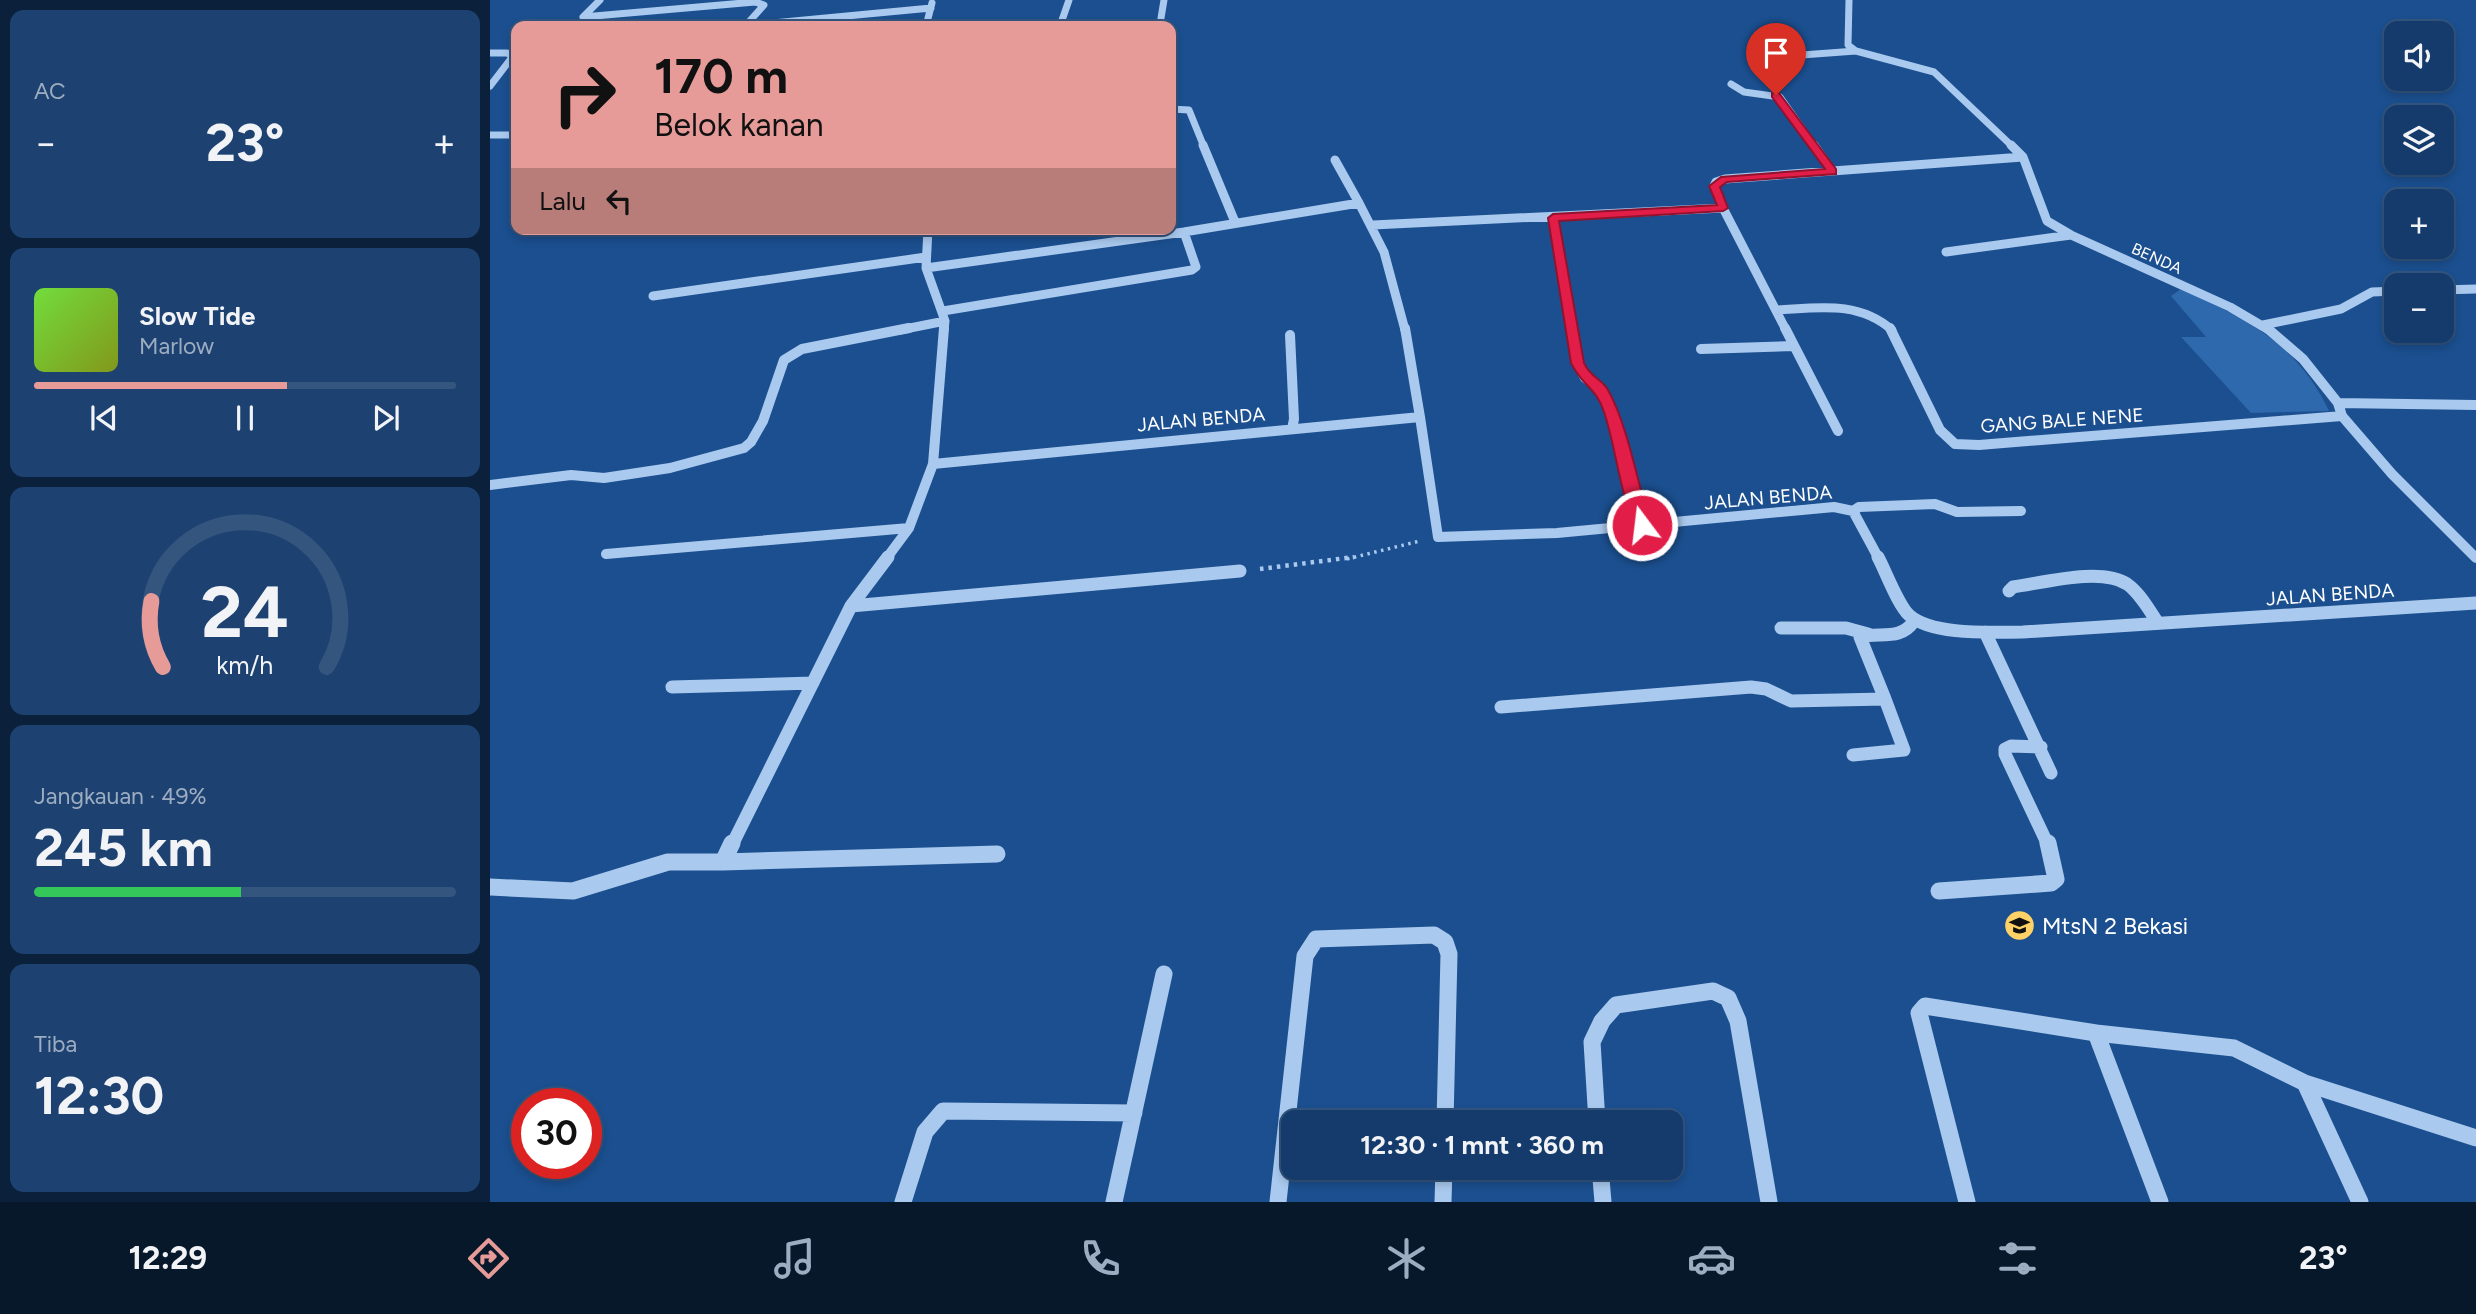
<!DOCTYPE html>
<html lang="id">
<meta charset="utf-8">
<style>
:root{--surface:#143b6b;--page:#1d4271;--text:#f1f3f6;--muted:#9dadc1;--line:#33557e;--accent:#e69b98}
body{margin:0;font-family:Figtree,sans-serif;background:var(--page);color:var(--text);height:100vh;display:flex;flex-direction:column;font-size:26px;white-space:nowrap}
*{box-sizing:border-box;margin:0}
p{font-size:23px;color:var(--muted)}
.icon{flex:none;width:38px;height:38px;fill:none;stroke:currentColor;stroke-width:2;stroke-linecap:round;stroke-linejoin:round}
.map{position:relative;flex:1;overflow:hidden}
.panel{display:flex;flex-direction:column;gap:10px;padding:10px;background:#0b203b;width:490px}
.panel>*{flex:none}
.top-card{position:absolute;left:21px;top:21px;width:665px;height:214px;border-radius:14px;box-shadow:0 4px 10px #0003,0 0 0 2px var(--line);background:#e69b98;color:#111;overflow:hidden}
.fabs{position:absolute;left:1894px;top:21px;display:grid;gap:14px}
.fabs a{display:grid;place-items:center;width:70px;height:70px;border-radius:14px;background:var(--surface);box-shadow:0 4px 10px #0003,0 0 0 2px var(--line);font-size:35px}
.speed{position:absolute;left:21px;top:1088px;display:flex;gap:14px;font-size:35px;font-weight:700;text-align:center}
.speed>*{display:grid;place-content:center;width:91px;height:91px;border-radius:50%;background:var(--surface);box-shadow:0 4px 10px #0003,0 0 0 2px var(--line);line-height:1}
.speed .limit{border:10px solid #d22;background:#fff;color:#111}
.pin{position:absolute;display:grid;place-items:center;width:60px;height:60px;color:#fff;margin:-72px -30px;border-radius:50% 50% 50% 0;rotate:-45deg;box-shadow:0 0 7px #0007}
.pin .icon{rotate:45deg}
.me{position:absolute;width:77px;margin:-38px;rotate:345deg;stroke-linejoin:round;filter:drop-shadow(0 0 5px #0008)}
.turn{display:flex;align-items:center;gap:24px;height:147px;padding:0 28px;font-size:32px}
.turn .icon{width:91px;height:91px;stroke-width:2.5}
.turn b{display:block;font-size:49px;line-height:60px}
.then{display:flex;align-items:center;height:66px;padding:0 28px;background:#0003;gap:14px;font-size:26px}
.big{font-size:52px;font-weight:700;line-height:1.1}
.panel .widget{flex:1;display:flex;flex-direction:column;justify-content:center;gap:10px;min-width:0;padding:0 24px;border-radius:14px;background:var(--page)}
.panel .dial{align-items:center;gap:0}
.dial svg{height:182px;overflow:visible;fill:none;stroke:var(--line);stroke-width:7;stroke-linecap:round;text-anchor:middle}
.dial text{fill:var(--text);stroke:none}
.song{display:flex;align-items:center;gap:21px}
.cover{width:84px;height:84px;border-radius:10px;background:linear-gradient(135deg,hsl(100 70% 55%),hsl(70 70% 35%))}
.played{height:7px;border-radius:4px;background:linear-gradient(90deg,var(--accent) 60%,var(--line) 60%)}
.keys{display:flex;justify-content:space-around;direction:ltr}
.heat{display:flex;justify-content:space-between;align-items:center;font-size:38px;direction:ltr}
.charge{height:10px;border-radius:5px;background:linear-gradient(90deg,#34c759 49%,var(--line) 0)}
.trip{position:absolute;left:791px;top:1110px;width:402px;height:70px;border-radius:14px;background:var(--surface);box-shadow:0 4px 10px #0003,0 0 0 2px var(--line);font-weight:700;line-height:70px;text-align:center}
.tab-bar{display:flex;height:112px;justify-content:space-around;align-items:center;background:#08182b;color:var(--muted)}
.tab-bar .icon{width:49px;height:49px}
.tab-bar .current{color:var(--accent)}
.tab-bar b{font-size:32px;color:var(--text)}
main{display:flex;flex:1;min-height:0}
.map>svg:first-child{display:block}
.green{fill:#2e69ad}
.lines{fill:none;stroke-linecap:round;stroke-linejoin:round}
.path-far1{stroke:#a9c9ee;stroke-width:3.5;stroke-dasharray:2.5 4.5;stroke-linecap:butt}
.path{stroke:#a9c9ee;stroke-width:4.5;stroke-dasharray:3.5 5;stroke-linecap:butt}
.minor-far4{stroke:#a9c9ee;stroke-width:7}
.minor-far3{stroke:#a9c9ee;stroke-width:9}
.minor-far2{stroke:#a9c9ee;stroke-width:10}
.minor-far1{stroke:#a9c9ee;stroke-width:13}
.minor{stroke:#a9c9ee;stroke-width:17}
.route{fill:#e11d48;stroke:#92132f;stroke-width:2}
.labels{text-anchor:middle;stroke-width:7;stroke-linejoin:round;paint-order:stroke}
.far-street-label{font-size:16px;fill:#fff;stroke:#1b4f8f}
.street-label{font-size:19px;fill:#fff;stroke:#1b4f8f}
.near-poi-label{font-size:23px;fill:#fff;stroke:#1b4f8f;text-anchor:start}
</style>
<main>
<section class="panel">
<div class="widget"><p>AC</p>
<div class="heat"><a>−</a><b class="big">23°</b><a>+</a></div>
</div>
<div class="widget">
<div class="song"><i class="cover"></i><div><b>Slow Tide</b><p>Marlow</p></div></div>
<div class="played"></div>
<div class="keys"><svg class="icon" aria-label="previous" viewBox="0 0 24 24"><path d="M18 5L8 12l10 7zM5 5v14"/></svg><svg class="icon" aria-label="pause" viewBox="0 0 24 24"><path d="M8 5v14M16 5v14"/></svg><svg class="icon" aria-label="next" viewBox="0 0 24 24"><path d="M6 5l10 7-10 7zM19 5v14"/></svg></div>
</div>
<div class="widget dial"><svg viewBox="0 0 100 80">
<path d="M14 69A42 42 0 1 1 86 69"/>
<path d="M14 69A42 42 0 0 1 9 40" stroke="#e69b98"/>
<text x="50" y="56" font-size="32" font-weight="700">24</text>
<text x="50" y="72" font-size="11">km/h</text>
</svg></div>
<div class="widget"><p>Jangkauan · 49%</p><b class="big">245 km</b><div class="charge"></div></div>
<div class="widget"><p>Tiba</p><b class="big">12:30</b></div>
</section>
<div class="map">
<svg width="1986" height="1202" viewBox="0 0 1986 1202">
<rect width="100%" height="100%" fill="#1b4f8f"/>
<path class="green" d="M1691 289C1755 318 1808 344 1839 411L1761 413 1691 337H1716L1681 296Z"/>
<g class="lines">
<path class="path-far1" d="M857 559 930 541"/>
<path class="path" d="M770 569 864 557"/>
<path class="minor-far4" d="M110 0 93 17 265 2 274 5 257 24 262 25 441 8
M1359 0 1358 45 1366 51 1444 72 1523 147
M671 18 674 0
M436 26 442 3
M570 26 579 0
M0 53H17L23 56 0 86
M1272 58 1366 51
M1241 84 1254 92 1290 97 1325 147
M681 109 699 110 714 147
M0 135H26"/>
<path class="minor-far3" d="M713 145 745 222
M1324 145 1342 171
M1521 145 1533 157 1557 221 1581 235 1740 307 1779 330
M845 160 869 203
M1233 208 1224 186 1226 182 1235 179 1533 157
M1063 218 1082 330
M883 225 1233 208 1296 330
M438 229 436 268 455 321 454 330
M90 232 92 229
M1456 252 1581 235
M436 268 694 232 869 203 894 252 915 330
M1951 290 1986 289
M163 296 436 257
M1286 310C1327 308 1368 300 1402 330
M453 311 702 270 706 267 694 232
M1773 325 1851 309 1882 292 1906 291
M410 330 455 321"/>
<path class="minor-far2" d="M915 328 930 417
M1081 328 1087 363 1095 378 1111 389 1121 411 1152 525
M1295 328 1348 431
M1400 328 1450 430 1465 444 1489 445 1852 416
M1777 328 1813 359 1848 403 1852 416 1902 474 1986 558
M800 335 804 419 802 429
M1211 349 1304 346
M1848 403 1986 405
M443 464 930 417 948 537 1067 533 1344 507 1363 511 1389 559
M0 485 81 475 114 478 180 468 254 448 261 442 273 421 294 360 312 349 419 328
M1363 511 1369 507 1445 504 1467 512 1531 511
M116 554 419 528
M396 559 419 528 443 464 454 328"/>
<path class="minor-far1" d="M1388 557C1396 572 1408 605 1419 615 1442 636 1504 632 1533 632L1986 603
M1519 591 1523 587C1553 583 1611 567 1637 584 1650 593 1659 610 1668 623
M361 606 750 571
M1291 628H1356L1378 634
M1495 632 1561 773
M182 687 323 683
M1011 707 1261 687 1276 689 1301 701 1395 699 1370 637C1390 632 1411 641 1424 621
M1551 747 1521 746 1515 749V754L1558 845
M1363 755 1414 750 1395 699
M242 845 361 606 398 557"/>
<path class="minor" d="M233 862 242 843
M0 887 83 891 178 862H233L507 854
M1449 891 1561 883 1566 879 1558 843
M1606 1033 1744 1048 1815 1083
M1107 1122 1102 1042 1112 1021 1126 1005 1223 991 1238 998 1248 1021 1279 1202
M1110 1167 1113 1202
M413 1202 435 1132 453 1111 644 1113
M624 1202 674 974
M788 1202 815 956 826 939 944 935 955 942 959 954 955 1122
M953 1202 954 1167
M1477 1202 1429 1013 1435 1006 1606 1033 1670 1202
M1870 1202 1815 1083 1986 1138"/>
</g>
<path class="route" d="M1282 93H1289L1346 169V174L1237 182 1230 187 1238 208 1233 211 1069 221 1094 363C1101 378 1112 379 1118 390 1137 423 1149 487 1160 525L1158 529H1147C1130 497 1126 447 1114 412 1106 387 1092 386 1081 363L1058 218 1063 214 1227 205 1219 186 1231 177 1335 169 1282 97Z"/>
<defs>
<symbol id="school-disc" viewBox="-11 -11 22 22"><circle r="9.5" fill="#ffd166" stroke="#1b4f8f"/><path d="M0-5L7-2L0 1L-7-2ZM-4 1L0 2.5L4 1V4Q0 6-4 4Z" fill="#111"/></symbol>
</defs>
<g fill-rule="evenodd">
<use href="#school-disc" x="1512" y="908" width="35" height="35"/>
</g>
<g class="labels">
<g class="far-street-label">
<text transform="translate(1667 258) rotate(24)" y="6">BENDA</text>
</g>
<g class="street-label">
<text transform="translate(711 419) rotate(-5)" y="7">JALAN BENDA</text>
<text transform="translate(1572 420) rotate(-4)" y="7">GANG BALE NENE</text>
<text transform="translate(1278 497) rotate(-5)" y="7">JALAN BENDA</text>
<text transform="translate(1840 594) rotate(-4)" y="7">JALAN BENDA</text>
</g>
<g class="near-poi-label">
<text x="1552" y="934">MtsN 2 Bekasi</text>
</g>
</g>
</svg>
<div class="fabs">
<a><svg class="icon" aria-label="sound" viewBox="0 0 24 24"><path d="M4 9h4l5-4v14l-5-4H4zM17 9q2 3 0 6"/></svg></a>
<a><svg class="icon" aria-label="layers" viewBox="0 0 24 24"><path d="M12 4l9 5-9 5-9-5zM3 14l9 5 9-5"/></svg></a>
<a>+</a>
<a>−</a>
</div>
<div class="speed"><div class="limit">30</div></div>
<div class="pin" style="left:1286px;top:95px;background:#d93025"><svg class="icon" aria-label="arrive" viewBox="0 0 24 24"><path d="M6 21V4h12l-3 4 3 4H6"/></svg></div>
<svg class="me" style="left:1152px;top:525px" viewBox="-20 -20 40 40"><circle r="17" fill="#e11d48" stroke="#fff" stroke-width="3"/><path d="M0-11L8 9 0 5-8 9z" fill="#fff"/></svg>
<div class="trip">12:30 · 1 mnt · 360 m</div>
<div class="top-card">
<div class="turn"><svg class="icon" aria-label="right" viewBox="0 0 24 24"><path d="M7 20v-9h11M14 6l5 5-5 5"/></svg><div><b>170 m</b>Belok kanan</div></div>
<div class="then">Lalu<svg class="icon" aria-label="left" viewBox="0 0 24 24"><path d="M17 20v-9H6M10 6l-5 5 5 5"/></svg></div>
</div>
</div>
</main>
<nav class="tab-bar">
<b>12:29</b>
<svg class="icon current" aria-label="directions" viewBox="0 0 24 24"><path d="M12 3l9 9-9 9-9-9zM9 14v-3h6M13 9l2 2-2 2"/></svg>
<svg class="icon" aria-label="music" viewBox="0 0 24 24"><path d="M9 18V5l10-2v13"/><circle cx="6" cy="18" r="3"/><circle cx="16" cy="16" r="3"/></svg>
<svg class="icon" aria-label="phone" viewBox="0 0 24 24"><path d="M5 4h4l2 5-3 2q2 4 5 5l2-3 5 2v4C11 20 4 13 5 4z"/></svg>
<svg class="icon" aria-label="climate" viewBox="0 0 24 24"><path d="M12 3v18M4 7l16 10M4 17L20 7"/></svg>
<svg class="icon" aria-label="car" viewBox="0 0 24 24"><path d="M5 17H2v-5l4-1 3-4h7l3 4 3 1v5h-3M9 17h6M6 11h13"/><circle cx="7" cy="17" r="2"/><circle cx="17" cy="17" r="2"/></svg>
<svg class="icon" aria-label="filters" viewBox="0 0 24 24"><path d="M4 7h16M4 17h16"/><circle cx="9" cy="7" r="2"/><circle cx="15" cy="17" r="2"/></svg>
<b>23°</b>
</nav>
